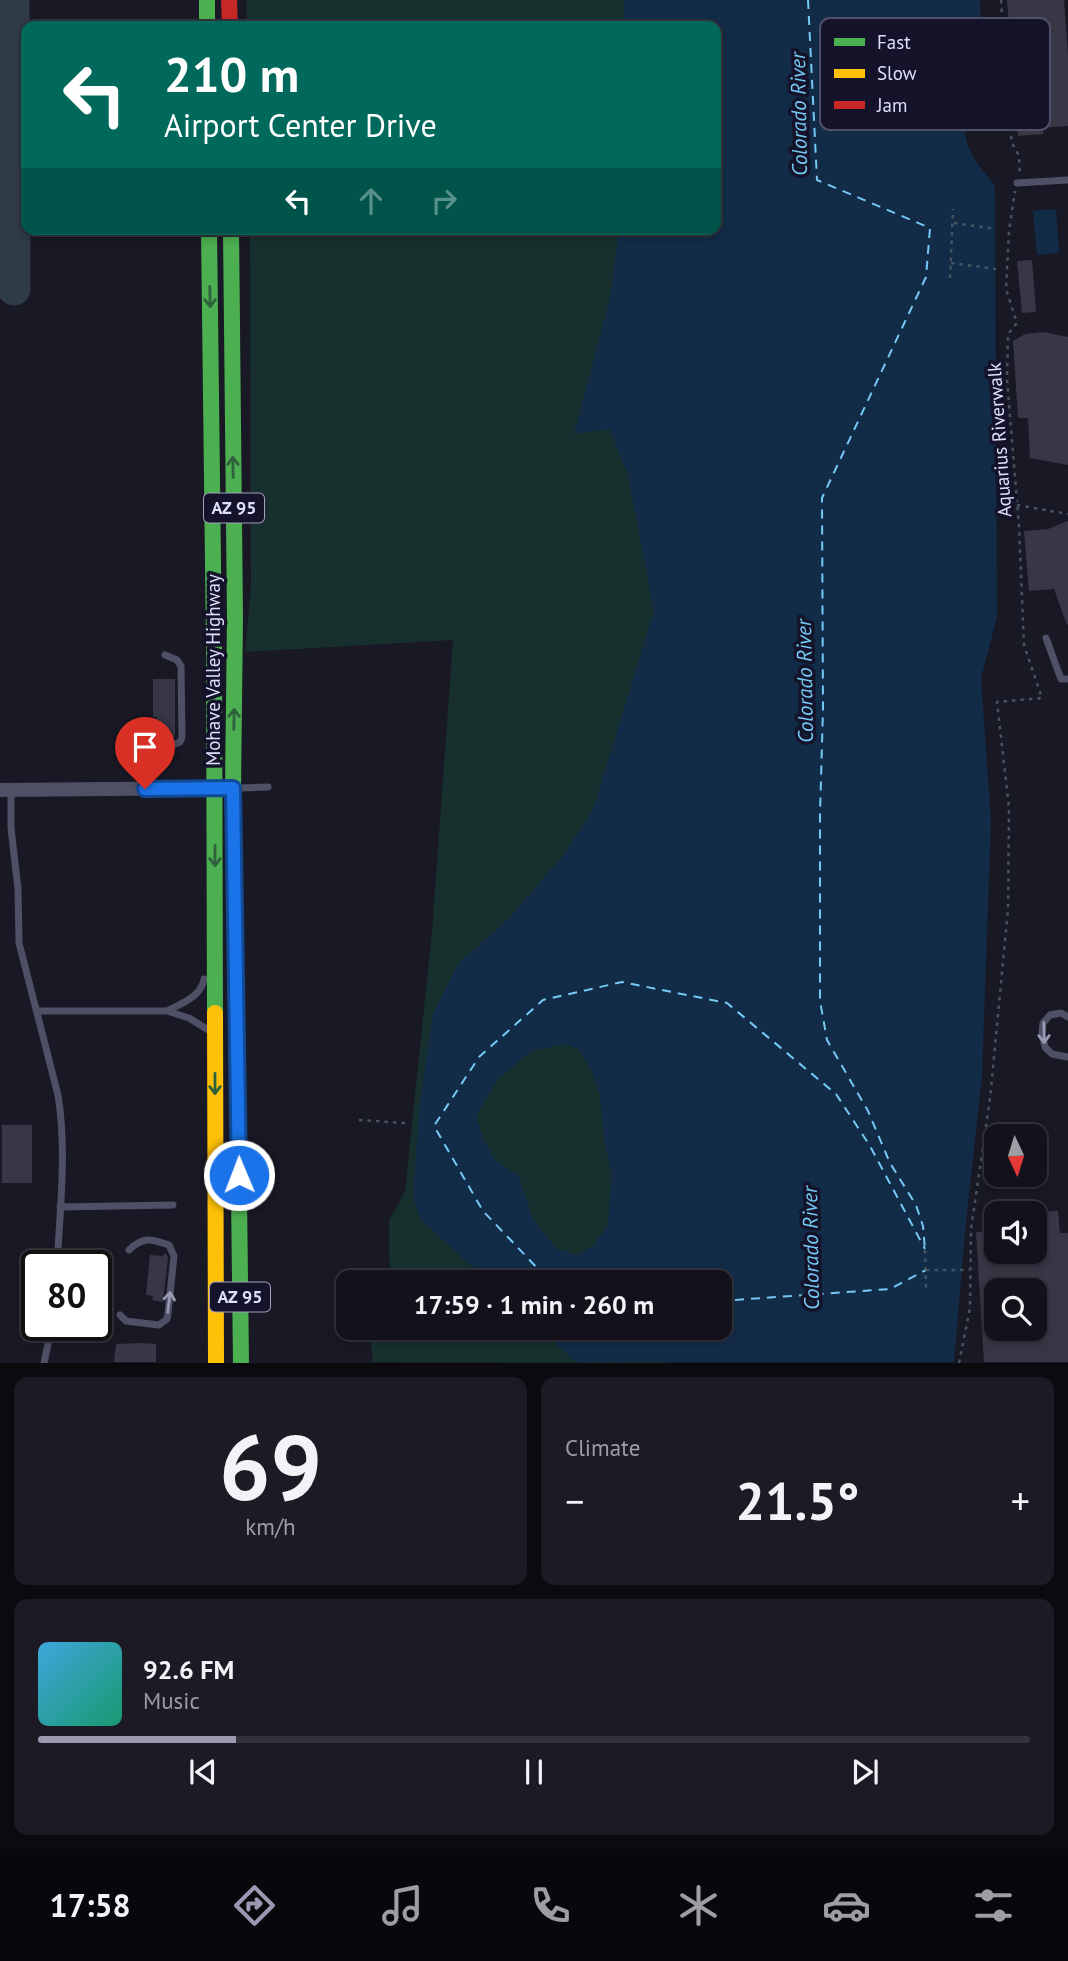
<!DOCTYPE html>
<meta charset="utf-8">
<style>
:root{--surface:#13121c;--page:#1c1b25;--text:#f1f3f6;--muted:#9d9ea3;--line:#32323b;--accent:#9a99b1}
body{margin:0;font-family:"PT Sans",sans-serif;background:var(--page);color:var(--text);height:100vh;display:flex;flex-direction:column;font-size:26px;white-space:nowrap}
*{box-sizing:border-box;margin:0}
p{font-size:23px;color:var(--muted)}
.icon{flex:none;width:38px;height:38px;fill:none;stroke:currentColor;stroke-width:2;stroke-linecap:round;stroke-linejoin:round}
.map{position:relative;height:1363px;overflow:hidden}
.panel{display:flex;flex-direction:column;gap:14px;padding:14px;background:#0a0a0f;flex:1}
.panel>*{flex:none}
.guide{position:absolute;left:21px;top:21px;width:700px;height:214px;border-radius:14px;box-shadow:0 4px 10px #0003,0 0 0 2px var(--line);background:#00695c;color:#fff;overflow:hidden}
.needle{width:46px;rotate:176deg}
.buttons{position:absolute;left:984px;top:1124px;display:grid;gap:14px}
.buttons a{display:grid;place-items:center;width:63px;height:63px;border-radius:14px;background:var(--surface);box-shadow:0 4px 10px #0003,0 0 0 2px var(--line);font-size:35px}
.speed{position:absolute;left:21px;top:1250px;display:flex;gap:14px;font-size:35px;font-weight:700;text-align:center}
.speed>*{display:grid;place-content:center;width:91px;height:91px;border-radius:50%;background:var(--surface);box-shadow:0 4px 10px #0003,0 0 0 2px var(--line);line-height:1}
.speed .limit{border:4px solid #111;border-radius:10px;background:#fff;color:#111}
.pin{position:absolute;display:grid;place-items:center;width:60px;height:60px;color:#fff;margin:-72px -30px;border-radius:50% 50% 50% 0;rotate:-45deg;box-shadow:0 0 7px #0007}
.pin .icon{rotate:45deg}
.me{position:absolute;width:77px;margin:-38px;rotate:359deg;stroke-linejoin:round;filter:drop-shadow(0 0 5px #0008)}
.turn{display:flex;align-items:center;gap:24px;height:147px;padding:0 28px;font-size:32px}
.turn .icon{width:91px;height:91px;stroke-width:2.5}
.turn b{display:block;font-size:49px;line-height:60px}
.lanes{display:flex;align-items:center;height:66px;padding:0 28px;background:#0003;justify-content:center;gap:35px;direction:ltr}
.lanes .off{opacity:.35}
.big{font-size:52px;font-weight:800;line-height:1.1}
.panel .card{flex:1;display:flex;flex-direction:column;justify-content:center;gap:10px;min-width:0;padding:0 24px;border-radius:14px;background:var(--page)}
.panel .dial{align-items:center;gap:0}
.dial b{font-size:91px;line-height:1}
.song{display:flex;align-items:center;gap:21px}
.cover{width:84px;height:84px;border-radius:10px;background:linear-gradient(135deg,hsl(200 70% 55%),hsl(160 70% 35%))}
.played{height:7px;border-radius:4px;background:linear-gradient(90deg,var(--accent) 20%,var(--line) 20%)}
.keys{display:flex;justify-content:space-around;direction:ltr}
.heat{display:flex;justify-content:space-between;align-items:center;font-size:38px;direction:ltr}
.panel .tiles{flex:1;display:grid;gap:14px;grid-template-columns:1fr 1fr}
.card:last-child{grid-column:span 2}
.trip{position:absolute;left:336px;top:1270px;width:396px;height:70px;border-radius:14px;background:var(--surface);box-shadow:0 4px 10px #0003,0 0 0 2px var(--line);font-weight:800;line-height:70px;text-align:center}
.tab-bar{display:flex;height:112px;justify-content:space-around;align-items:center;background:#08070b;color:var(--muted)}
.tab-bar .icon{width:49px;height:49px}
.tab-bar .selected{color:var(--accent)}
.tab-bar b{font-size:32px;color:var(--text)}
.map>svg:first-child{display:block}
.green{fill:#17302e}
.water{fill:#122b47;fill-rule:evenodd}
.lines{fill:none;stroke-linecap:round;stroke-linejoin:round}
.ferry{stroke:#74c9f5;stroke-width:2;stroke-dasharray:9 7;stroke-linecap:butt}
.taxiway{stroke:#303b48;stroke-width:33}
.building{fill:#383746;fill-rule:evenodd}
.path{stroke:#475460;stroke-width:2.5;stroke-dasharray:3.5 5;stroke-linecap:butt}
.lane{stroke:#4f5065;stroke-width:7}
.street{stroke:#4f5065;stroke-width:14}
.fast{stroke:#4caf50;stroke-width:16}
.slow{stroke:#ffc107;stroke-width:16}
.jam{stroke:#c62828;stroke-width:16}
.oneway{stroke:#30613d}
.oneway2{stroke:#9798b1}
.route-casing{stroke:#114b97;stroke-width:18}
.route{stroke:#1a73e8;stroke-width:12}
.labels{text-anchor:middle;stroke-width:7;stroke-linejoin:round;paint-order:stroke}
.shield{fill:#14132a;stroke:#a2a2be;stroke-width:2}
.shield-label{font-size:18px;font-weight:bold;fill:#dfdffd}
.street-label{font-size:19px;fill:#dfdffd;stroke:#14132a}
.water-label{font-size:21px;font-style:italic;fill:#74c9f5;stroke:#14132a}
.key{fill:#14132a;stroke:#515069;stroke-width:2}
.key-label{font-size:19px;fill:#dfdffd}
</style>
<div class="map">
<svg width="1068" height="1363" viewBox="0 0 1068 1363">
<rect width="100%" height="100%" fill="#191825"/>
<path class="green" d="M247 0H662L663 26H247Z
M250 229H673L672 1283H384L391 1280 389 1258V1221L405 1191 432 932 453 640 245 652 251 588Z
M369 1328H669L667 1363 373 1362Z"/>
<path class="water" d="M624 0H979L980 2 984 92 978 124 965 132C967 153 982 170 995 185L997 617 981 678 991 821 982 1077 966 1222 954 1362H576L539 1328H719V1283H490L420 1219 413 1197 420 1100 433 1014 458 964 510 917 562 857 593 810 654 611 628 476 610 429 574 434 610 298 619 229H716V26H625ZM563 1044 578 1049 592 1071 600 1096 605 1146 612 1173 608 1224 594 1245 577 1255 557 1249 533 1219 519 1176 495 1160 485 1142 476 1116 498 1079 530 1052Z
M1056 209 1059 253 1037 255 1033 211Z
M1039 1133 1041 1146 1037 1147 1042 1174 1037 1176 1038 1181 1023 1184 1024 1174H1034V1136L1028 1135Z"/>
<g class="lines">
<path class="ferry" d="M808 0 817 180 930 228 926 277 822 498 823 709 820 814V1001L827 1040 868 1111 890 1163 916 1205 923 1226 925 1250
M562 1283 541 1272 483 1211 434 1126 479 1057 543 1000 622 982 727 1003 836 1094 870 1146 925 1249
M719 1301 890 1289 926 1270"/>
<path class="taxiway" d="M13 0 14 289"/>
</g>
<path class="building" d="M1007 0H1064L1068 55V126L1043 128V134L1018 136Z
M1032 260 1036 312 1022 313 1017 261Z
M1044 332 1068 337V465L1030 458 1028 418H1018L1013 341 1025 334Z
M1068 521V624L1067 625 1054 589 1029 591 1024 531 1048 529Z
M153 679H175V737H156L157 725 156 717H153Z
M2 1125H32V1183H2Z
M1034 1211H1058L1060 1233H1068V1362H984L976 1232 996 1231V1251H1034ZM996 1290H1034V1328H996Z
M164 1254H166L168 1257 163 1302 152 1300 153 1296 146 1295 150 1255 163 1256Z
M141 1343 156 1344V1362H114L116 1344Z"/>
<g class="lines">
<path class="path" d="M1001 0 1010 128 1012 143 1019 156 1020 175
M954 223 996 229
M951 263 996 269
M950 278 953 209
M1017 505 1068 514
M359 1120 405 1123
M925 1250 926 1290
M926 1270H969
M959 1363 970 1308 971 1229 990 1099 1008 909 1009 807 997 702 1042 698 1024 645 1019 526 1007 379 1008 334 1017 323 1006 289 1009 231 1015 191"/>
<path class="lane" d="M1017 183 1068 180
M1046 638 1061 679H1068
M129 740 135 746 175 744 180 742 182 737 181 666 177 660 165 655
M237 788 268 787
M11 790V828L18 889 19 943 58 1095C67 1151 60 1209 57 1265
M37 1011H167L189 1018 210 1031
M167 1011C182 1003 201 997 204 979
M1068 1017 1061 1013 1050 1015 1043 1023 1042 1034 1045 1047 1052 1054 1068 1057
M60 1207 173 1205
M120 1315 126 1321 159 1325 167 1319 168 1313 174 1256 169 1245C152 1239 143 1236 129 1250
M44 1363 52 1325"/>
<path class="street" d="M0 790 219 788"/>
<path class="fast" d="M207 0V26
M209 229 214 647 215 1013
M231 229 235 618 233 788 235 939
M239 1196 241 1363"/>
<path class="slow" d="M235 939 239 1196
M215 1013 216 1363"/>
<path class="jam" d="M229 0 230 26"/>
</g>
<defs><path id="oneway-shaft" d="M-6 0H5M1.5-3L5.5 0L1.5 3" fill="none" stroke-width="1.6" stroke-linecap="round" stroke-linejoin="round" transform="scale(1.75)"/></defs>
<g class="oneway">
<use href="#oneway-shaft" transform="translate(210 297) rotate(89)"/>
<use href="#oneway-shaft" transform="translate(233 467) rotate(-91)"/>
<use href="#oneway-shaft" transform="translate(234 719) rotate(-89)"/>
<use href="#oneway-shaft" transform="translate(215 856) rotate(90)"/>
<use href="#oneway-shaft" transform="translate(215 1084) rotate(90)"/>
</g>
<g class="oneway2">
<use href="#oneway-shaft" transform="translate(1044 1033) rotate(89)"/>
<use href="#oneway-shaft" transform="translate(169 1302) rotate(-83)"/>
</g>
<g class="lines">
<defs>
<path id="route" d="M145 789 233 788 239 1175"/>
</defs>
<use href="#route" class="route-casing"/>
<use href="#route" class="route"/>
</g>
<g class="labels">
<g class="shield">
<rect x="204" y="493.5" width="60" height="29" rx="5"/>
<rect x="210" y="1282.5" width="60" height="29" rx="5"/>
</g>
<g class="shield-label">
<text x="234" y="514">AZ 95</text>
<text x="240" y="1303">AZ 95</text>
</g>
<g class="street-label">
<text transform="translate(999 440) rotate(-94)" y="7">Aquarius Riverwalk</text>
<text transform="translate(213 670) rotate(-90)" y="7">Mohave Valley Highway</text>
</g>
<g class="water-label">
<text transform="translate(799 114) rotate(-91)" y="7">Colorado River</text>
<text transform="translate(805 681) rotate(-91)" y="7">Colorado River</text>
<text transform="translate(811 1248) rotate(-91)" y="7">Colorado River</text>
</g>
</g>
<rect x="820" y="18" width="230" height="112" rx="10" class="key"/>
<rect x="834" y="38" width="31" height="8" fill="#4caf50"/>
<rect x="834" y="69" width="31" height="9" fill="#ffc107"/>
<rect x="834" y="101" width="31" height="8" fill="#c62828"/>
<g class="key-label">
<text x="877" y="49">Fast</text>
<text x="877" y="80">Slow</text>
<text x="877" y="112">Jam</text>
</g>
</svg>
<div class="buttons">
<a><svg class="needle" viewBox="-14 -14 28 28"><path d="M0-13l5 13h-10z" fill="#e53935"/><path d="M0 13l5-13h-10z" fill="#9d9ea3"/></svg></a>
<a><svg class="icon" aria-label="sound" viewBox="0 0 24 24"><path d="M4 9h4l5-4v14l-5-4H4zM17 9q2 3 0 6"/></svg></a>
<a><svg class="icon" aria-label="search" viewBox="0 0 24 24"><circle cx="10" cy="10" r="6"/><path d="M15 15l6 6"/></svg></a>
</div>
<div class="speed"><div class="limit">80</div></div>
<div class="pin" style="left:145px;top:789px;background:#d93025"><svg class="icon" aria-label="arrive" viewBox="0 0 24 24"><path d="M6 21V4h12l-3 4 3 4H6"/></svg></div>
<svg class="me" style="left:239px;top:1175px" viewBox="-20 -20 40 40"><circle r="17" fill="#1a73e8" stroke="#fff" stroke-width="3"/><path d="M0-11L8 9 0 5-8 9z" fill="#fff"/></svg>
<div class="trip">17:59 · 1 min · 260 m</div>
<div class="guide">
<div class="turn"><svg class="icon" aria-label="left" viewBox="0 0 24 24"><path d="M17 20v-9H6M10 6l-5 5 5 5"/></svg><div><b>210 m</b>Airport Center Drive</div></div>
<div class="lanes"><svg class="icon" aria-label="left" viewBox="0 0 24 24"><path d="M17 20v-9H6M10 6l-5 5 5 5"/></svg><svg class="icon off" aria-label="ahead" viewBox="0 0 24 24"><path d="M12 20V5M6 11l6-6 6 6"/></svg><svg class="icon off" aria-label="right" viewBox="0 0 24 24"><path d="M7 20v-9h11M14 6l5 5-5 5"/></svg></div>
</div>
</div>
<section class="panel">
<div class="tiles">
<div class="card dial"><b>69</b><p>km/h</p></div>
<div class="card"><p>Climate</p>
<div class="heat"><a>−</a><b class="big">21.5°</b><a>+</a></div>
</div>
<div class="card">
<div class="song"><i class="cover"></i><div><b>92.6 FM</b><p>Music</p></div></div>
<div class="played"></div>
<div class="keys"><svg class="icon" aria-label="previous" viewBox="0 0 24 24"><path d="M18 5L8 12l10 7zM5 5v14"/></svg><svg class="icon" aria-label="pause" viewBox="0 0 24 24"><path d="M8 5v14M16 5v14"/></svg><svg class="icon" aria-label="next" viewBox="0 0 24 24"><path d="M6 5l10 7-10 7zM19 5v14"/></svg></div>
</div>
</div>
</section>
<nav class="tab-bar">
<b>17:58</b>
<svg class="icon selected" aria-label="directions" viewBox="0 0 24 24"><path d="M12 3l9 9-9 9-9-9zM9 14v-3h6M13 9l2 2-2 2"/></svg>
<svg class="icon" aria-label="music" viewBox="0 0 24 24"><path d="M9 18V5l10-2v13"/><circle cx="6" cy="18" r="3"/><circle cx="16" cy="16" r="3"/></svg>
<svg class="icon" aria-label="phone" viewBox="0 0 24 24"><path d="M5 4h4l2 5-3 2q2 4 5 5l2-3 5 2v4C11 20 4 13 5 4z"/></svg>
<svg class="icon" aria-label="climate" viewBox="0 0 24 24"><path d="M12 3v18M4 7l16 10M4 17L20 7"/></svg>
<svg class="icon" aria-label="car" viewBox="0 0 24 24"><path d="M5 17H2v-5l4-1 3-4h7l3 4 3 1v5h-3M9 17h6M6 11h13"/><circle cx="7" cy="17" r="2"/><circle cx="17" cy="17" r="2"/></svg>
<svg class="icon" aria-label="filters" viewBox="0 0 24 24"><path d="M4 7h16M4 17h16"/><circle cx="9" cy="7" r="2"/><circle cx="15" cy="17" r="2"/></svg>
</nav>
